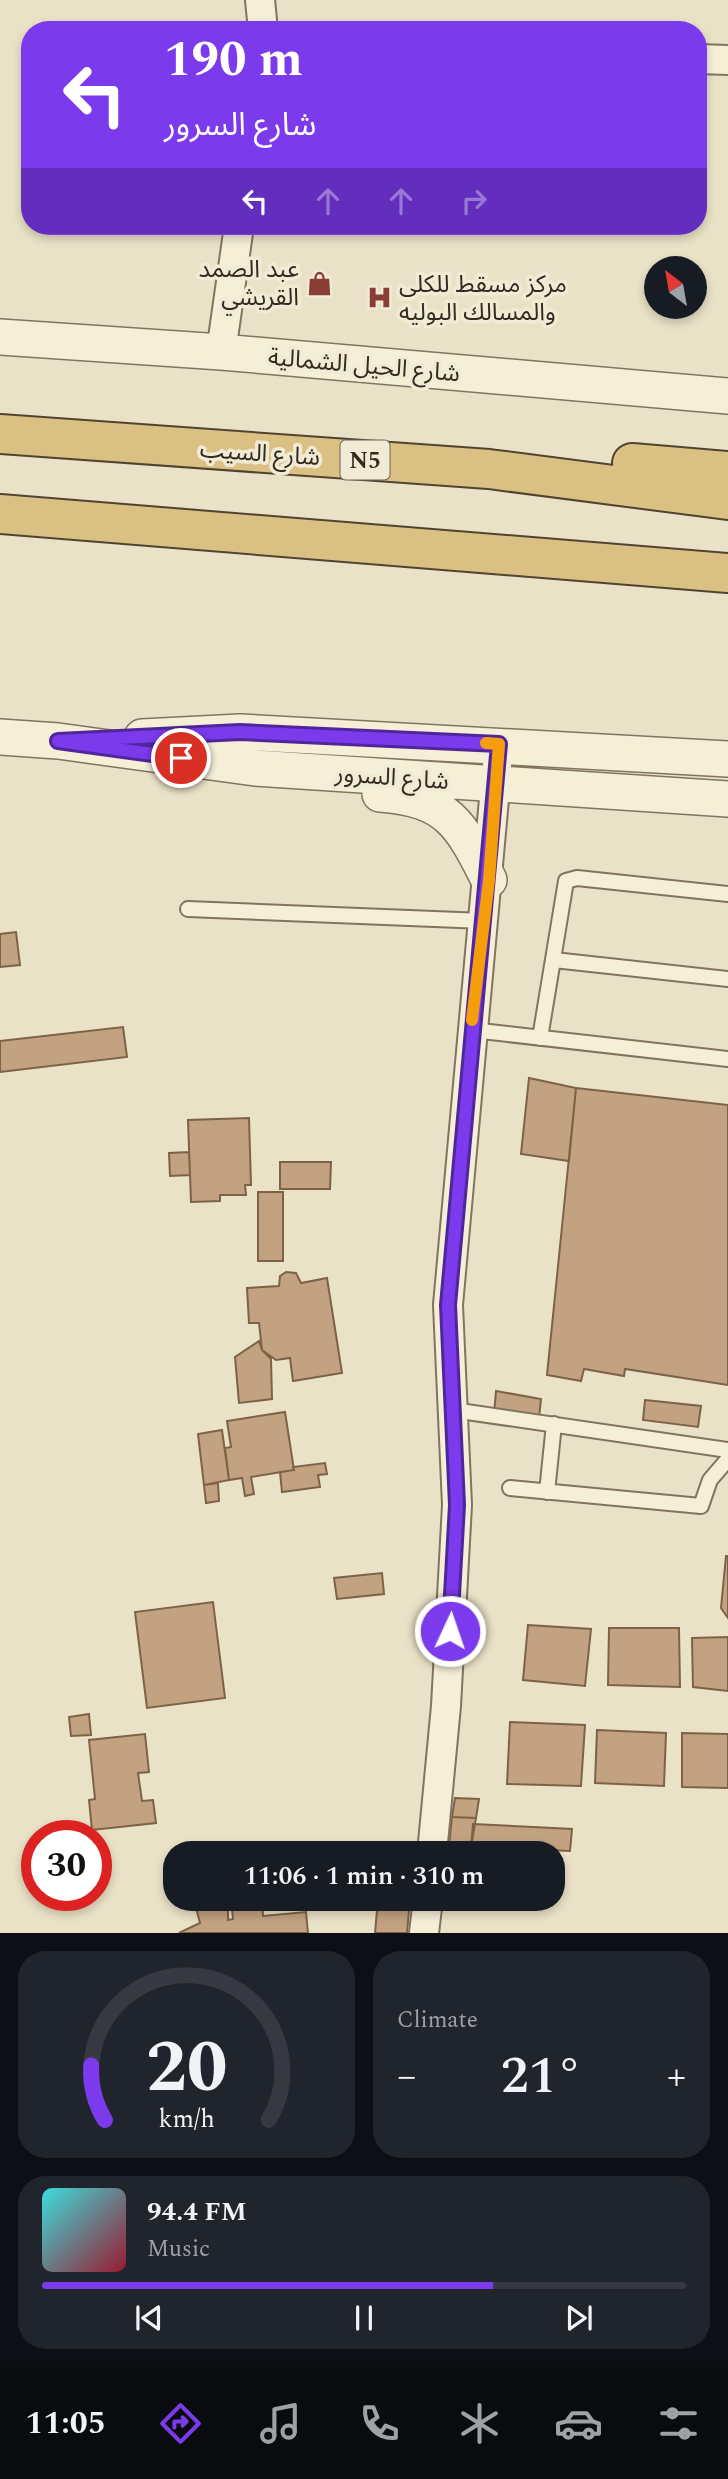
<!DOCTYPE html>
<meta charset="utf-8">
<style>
:root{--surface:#171b24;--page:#20242c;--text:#f1f3f6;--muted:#9ea1a6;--line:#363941;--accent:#7c3aed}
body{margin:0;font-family:Spectral,"Noto Sans Arabic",serif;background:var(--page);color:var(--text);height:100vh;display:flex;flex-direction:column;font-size:26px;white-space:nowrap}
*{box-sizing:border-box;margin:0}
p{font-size:23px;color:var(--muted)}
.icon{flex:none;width:38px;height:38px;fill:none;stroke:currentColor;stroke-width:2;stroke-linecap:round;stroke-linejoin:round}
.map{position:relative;height:1933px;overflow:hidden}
.drawer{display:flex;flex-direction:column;gap:18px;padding:18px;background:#0d0f14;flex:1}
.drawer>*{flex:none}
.top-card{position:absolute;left:21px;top:21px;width:686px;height:214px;border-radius:28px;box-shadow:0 4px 10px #0003;background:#7c3aed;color:#fff;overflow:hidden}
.needle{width:46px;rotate:329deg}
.tools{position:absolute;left:644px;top:256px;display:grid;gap:14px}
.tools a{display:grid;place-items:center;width:63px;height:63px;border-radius:50%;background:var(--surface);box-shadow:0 4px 10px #0003;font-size:35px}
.speed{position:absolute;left:21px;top:1820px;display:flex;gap:14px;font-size:35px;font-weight:700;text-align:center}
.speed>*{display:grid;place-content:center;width:91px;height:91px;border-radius:50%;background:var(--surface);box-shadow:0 4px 10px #0003;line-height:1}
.speed .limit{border:10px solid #d22;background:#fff;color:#111}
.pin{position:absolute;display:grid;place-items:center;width:60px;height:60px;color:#fff;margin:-30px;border:4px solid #fff;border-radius:50%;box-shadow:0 2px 7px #0007}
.me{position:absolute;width:77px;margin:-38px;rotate:3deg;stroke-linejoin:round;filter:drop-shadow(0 0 5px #0008)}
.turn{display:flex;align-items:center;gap:24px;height:147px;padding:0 28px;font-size:32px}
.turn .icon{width:91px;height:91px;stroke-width:2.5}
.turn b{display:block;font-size:49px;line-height:60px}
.lanes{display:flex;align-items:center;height:66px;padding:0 28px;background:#0003;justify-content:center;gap:35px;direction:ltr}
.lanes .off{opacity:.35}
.big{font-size:52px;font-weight:600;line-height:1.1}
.drawer .card{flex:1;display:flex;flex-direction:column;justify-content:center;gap:10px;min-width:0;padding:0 24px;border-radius:28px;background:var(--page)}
.drawer .dial{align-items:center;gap:0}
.dial svg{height:182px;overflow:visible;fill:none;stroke:var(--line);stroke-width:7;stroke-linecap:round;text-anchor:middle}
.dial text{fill:var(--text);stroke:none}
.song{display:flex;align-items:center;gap:21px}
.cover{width:84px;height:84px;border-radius:10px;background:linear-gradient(135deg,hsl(180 70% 55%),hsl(350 70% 35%))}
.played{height:7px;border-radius:4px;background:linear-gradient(90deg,var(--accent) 70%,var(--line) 70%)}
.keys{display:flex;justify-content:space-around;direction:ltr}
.heat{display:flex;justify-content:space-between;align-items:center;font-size:38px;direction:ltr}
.drawer .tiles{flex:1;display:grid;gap:18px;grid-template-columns:1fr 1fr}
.card:last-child{grid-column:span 2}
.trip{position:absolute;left:163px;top:1841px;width:402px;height:70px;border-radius:28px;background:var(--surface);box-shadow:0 4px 10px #0003;font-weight:600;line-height:70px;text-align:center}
.dock{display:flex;height:112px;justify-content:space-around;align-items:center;background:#090b0e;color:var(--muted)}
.dock .icon{width:49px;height:49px}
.dock .on{color:var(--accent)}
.dock b{font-size:32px;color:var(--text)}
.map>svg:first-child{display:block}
.building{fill:#c2a280;stroke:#7e6247;stroke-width:2}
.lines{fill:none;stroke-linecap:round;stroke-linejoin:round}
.service-casing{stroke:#82745e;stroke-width:18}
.minor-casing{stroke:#82745e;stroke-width:32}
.tertiary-casing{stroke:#82745e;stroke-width:38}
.trunk-casing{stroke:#504332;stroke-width:42}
.service{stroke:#f5efd8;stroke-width:14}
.minor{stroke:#f5efd8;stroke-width:28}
.tertiary{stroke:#f5efd8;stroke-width:35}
.trunk{stroke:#dac082;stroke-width:38}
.route-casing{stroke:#51269a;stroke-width:18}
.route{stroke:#7c3aed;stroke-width:12}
.slow{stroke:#f59e0b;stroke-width:12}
.labels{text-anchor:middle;stroke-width:7;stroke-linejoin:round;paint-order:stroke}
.shield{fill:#f1ebd5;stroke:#6d6556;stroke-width:2}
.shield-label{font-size:23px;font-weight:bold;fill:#342b20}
.poi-label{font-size:24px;fill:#342b20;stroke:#f1ebd5;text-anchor:end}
.street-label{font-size:24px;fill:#342b20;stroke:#f1ebd5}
</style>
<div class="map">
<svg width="728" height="1933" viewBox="0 0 728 1933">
<rect width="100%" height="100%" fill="#e9e2c6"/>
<path class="building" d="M16 932 20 965 0 967V934Z
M123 1027 127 1057 0 1072V1041Z
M529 1078 576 1088 569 1161 521 1154Z
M576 1088 728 1105V1385L625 1369 624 1376 584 1369 581 1381 547 1375Z
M249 1118 251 1185H245L246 1195H220V1201L191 1202 188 1120Z
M189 1152 190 1175 170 1176 169 1153Z
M280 1162H331L330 1189H280Z
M258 1192H283V1261H258Z
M286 1272 296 1273 301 1283 327 1278 342 1373 293 1381 290 1358 276 1360 262 1350 259 1323H249L247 1288 279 1286 280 1276Z
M259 1341 262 1350 271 1359 272 1399 239 1403 235 1357Z
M496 1391 541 1399 539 1418 494 1414Z
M645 1400 701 1406 698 1427 643 1420Z
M285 1412 294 1470 251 1477 254 1494 245 1496 242 1478 229 1480 225 1448 231 1447 227 1421Z
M222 1430 229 1480 204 1485 198 1434Z
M325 1463 327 1474 318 1475 320 1487 282 1492 280 1472 294 1470 293 1467Z
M218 1483 219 1501 206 1503 204 1485Z
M726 1556H728V1618L721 1608Z
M382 1573 384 1594 337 1599 334 1578Z
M213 1602 225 1698 147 1708 135 1612Z
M528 1625 591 1629 585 1686 523 1680Z
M609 1628H679L680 1687 608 1685Z
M728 1637V1691L693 1687 692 1638Z
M89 1714 91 1735 71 1736 69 1717Z
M510 1722 585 1725 581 1786 507 1784Z
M597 1730 666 1733 664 1786 595 1783Z
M682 1733 728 1734V1788L682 1787Z
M145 1734 149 1772 138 1773 142 1801 153 1800 156 1823 92 1830 89 1800 95 1799 89 1740Z
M455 1798 479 1799 476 1818 452 1817Z
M452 1817 476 1818 471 1847 449 1846Z
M473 1824 572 1829 570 1851 471 1847Z
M203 1899 222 1900 228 1910V1920L233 1919 231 1899H262L263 1916 306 1912 308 1933H179L200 1923 196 1908Z
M203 1899 222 1900 228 1910V1920L233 1919 231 1899H262L263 1916 306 1912 308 1933H179L200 1923 196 1908Z
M378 1899H410L407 1933H375Z"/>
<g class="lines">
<defs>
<path id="service" d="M188 909 484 921
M554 960 728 979
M472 1030 728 1059
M540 1038 566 881 577 878 728 894
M453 1410 728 1450
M510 1488 701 1506 710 1480 728 1459
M547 1492 554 1424"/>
<path id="minor" d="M260 0 263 30
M698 59 728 60
M221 352 239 226
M432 1853 446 1706 457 1505 448 1305 499 744
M424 1933 428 1899"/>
<path id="tertiary" d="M0 337 221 352 728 396
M0 737 58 741 255 768 728 799
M142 737 240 732 728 759
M380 794C448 799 461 824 489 880"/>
<path id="trunk" d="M0 434 489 469 728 500
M632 463 728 471
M0 514 728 573"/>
</defs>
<use href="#service" class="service-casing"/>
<use href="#minor" class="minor-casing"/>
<use href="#tertiary" class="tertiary-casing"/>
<use href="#trunk" class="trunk-casing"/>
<use href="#service" class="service"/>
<use href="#minor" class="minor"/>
<use href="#tertiary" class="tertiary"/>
<use href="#trunk" class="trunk"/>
</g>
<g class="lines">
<defs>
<path id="route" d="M181 758 58 741 240 732 499 744 448 1305 457 1505 450 1631"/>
</defs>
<use href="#route" class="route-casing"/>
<use href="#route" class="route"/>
<path class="slow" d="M472 1020 489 880 499 744 486 743"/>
</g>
<defs>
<symbol id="shop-bare" viewBox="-9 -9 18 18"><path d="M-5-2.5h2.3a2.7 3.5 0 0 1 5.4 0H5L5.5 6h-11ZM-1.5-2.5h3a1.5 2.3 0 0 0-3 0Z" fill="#8a3c35" stroke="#f1ebd5" stroke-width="2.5" paint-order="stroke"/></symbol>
<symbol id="hospital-bare" viewBox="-9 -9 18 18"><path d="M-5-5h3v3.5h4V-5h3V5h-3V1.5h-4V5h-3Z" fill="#8a3c35" stroke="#f1ebd5" stroke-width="2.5" paint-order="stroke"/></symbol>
</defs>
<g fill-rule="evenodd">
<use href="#shop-bare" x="302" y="266" width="35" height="35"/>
<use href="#hospital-bare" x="362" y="280" width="35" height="35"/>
</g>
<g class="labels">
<rect class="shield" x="340.5" y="440.5" width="49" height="39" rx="5"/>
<g class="shield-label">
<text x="365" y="468">N5</text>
</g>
<g class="poi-label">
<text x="299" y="277">عبد الصمد<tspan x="299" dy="28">القريشي</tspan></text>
<text x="399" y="292" text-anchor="start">مركز مسقط للكلى<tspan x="399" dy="28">والمسالك البوليه</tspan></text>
</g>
<g class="street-label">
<text transform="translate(364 365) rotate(5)" y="8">شارع الحيل الشمالية</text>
<text transform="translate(260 453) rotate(4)" y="8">شارع السيب</text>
<text transform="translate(392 777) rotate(4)" y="8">شارع السرور</text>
</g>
</g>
</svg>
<div class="tools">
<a><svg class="needle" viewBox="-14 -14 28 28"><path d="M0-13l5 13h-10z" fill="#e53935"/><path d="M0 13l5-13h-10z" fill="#9ea1a6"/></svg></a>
</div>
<div class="speed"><div class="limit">30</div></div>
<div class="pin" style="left:181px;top:758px;background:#d93025"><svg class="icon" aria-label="arrive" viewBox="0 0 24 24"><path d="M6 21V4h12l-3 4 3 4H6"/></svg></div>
<svg class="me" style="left:450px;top:1631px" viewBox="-20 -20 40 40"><circle r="17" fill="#7c3aed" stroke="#fff" stroke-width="3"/><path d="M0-11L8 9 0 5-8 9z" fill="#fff"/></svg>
<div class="trip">11:06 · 1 min · 310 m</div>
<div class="top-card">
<div class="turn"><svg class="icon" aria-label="left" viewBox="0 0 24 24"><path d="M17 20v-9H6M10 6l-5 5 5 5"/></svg><div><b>190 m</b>شارع السرور</div></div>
<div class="lanes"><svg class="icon" aria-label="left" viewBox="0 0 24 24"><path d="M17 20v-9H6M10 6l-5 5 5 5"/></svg><svg class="icon off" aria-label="ahead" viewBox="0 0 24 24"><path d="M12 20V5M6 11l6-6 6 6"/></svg><svg class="icon off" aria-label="ahead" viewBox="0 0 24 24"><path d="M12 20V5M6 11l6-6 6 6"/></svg><svg class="icon off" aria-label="right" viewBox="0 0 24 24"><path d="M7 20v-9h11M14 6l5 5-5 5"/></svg></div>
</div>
</div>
<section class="drawer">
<div class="tiles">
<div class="card dial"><svg viewBox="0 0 100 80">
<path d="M14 69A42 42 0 1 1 86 69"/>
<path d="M14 69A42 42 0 0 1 8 45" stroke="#7c3aed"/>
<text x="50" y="56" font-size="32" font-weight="700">20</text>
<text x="50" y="72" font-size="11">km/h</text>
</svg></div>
<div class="card"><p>Climate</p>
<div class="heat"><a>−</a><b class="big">21°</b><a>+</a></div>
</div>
<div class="card">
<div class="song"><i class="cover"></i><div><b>94.4 FM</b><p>Music</p></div></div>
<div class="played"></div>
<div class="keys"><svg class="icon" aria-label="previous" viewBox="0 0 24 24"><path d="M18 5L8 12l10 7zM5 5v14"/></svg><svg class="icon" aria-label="pause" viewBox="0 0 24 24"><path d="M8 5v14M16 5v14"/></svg><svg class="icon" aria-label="next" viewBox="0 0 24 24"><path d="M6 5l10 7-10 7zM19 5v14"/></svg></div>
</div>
</div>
</section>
<nav class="dock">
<b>11:05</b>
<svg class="icon on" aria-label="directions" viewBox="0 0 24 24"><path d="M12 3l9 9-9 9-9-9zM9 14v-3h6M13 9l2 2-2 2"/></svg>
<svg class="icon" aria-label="music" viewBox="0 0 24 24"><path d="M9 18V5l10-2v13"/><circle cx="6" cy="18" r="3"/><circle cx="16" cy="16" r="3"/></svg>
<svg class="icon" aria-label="phone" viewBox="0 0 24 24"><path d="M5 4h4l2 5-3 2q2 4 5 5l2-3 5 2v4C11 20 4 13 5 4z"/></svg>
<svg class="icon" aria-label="climate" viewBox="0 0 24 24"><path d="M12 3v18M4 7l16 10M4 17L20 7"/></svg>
<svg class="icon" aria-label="car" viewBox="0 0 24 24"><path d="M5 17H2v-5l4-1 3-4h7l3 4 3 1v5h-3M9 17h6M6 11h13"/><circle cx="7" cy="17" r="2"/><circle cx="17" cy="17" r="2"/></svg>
<svg class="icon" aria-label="filters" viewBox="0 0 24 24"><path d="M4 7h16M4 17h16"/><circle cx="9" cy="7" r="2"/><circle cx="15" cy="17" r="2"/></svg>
</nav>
